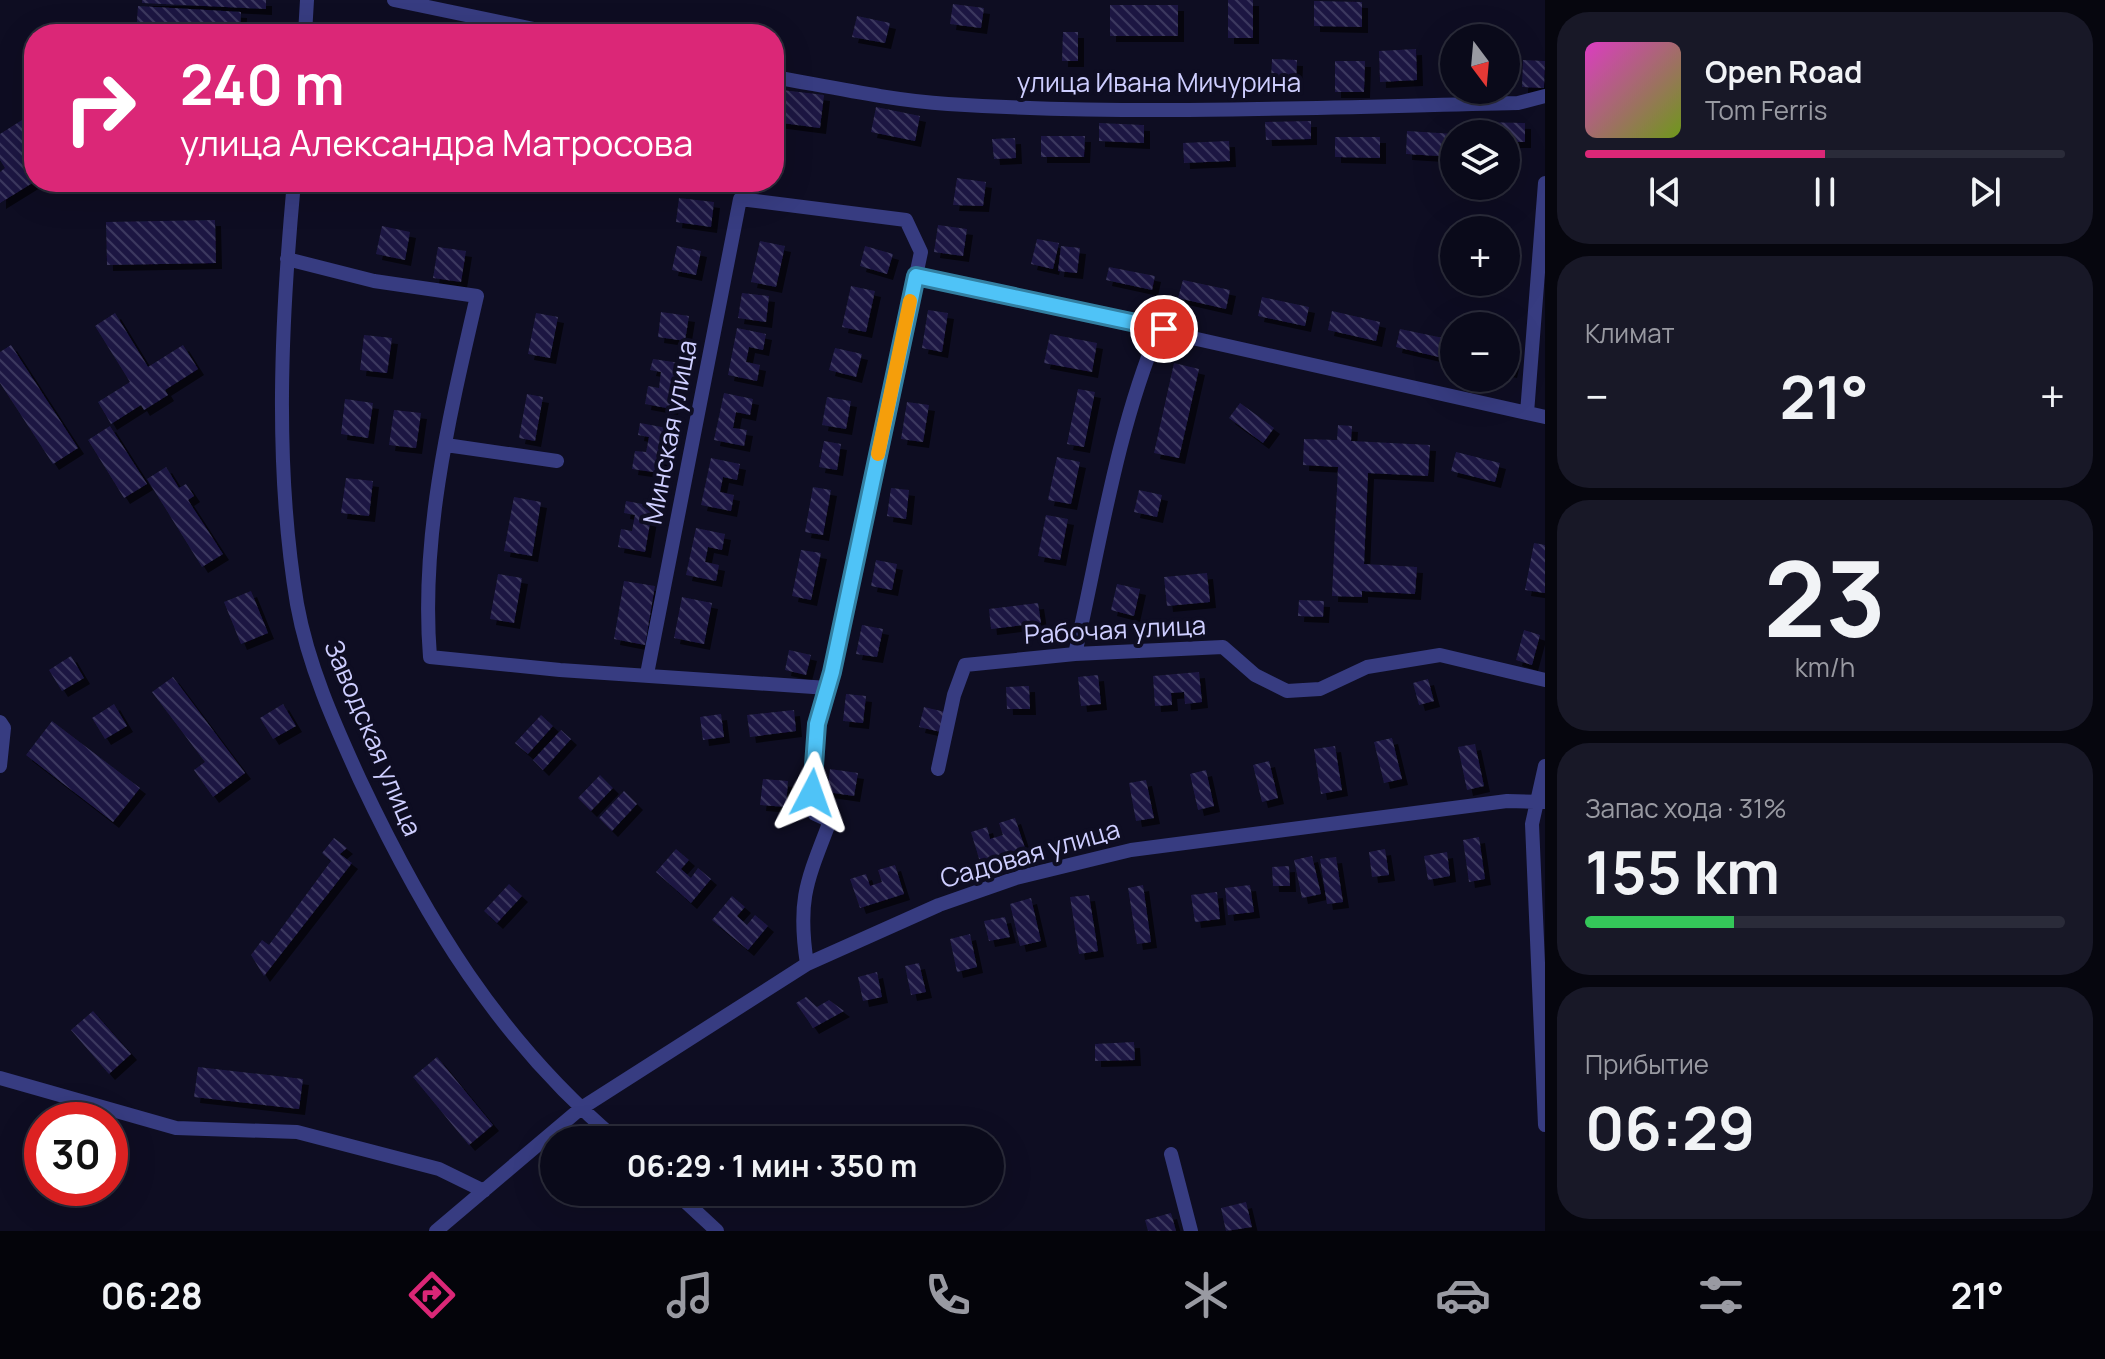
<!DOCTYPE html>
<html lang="ru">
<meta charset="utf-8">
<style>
:root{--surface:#0a0a1a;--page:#181827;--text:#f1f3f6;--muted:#999aa2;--line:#2a2b39;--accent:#db2777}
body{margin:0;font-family:Manrope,sans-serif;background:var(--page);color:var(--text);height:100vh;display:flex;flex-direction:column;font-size:30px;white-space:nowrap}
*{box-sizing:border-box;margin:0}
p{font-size:26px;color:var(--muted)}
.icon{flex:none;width:44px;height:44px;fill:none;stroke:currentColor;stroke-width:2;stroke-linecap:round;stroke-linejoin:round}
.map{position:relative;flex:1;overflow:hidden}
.sheet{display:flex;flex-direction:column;gap:12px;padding:12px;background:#06060e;width:560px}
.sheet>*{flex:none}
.top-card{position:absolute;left:24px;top:24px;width:760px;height:168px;border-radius:32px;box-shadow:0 8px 32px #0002,0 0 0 2px var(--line);background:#db2777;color:#fff;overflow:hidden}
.needle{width:52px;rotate:164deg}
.fabs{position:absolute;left:1440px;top:24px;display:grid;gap:16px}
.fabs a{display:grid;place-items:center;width:80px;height:80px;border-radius:50%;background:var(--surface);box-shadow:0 8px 32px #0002,0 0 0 2px var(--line);font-size:40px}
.speed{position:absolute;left:24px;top:1102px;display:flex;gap:16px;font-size:40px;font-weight:700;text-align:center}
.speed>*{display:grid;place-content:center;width:104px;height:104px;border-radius:50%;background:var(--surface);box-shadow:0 8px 32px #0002,0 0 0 2px var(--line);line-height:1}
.speed .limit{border:12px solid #d22;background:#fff;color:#111}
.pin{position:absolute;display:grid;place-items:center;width:68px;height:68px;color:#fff;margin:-34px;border:4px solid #fff;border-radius:50%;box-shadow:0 2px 8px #0007}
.me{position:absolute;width:88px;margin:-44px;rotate:4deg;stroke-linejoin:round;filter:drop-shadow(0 0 6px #0008)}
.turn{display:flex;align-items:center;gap:28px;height:168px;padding:0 24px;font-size:36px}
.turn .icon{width:104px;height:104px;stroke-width:2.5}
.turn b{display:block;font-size:56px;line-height:68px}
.big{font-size:60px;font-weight:700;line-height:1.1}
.sheet .tile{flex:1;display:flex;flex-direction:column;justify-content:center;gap:12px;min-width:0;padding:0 28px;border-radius:32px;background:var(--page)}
.sheet .dial{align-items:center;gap:0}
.dial b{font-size:104px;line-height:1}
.song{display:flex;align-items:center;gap:24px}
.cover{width:96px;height:96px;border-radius:12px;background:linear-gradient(135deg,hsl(310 70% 55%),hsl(80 70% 35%))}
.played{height:8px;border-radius:4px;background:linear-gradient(90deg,var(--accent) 50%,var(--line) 50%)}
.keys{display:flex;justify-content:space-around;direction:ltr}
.heat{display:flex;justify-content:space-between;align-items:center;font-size:44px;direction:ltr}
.charge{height:12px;border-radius:6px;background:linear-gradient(90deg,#34c759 31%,var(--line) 0)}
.trip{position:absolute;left:540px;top:1126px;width:464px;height:80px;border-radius:40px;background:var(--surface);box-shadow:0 8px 32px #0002,0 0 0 2px var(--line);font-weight:700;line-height:80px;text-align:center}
.dock{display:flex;height:128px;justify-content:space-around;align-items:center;background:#04040a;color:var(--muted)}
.dock .icon{width:56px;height:56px}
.dock .on{color:var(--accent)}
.dock b{font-size:36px;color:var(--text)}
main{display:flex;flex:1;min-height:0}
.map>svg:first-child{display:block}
.building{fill:url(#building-back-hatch);filter:url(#shadow)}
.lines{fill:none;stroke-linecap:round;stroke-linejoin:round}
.minor{stroke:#373c81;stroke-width:14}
.route-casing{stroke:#337fa1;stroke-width:20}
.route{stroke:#4fc3f7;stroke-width:14}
.slow{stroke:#f59e0b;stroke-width:14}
.labels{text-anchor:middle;stroke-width:8;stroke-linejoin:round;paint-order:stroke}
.street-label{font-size:26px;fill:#ceceff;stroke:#0e0d22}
</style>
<main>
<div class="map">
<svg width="1545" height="1231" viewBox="0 0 1545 1231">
<defs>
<pattern id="building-back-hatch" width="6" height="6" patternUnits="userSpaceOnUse" patternTransform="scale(2)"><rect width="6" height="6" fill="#1d1943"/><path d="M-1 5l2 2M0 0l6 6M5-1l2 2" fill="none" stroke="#3d395f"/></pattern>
<filter id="shadow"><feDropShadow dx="6" dy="6" stdDeviation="0" flood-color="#0009"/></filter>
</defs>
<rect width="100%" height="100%" fill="#0e0d22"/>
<path class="building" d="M142 0H266V9L142 3Z
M1228 0H1253V38H1228Z
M1314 1 1362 2V27L1314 26Z
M953 4 984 8 981 28 950 24Z
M1110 5H1178V36H1110Z
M138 6 241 12 240 34H136Z
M857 16 890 23 885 43 852 37Z
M693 22 726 29 725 34H690Z
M1063 32H1078V61H1062Z
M1416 49 1417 80 1380 82 1379 51Z
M1272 59 1297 60 1296 83 1271 81Z
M1523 60 1545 61 1544 88 1522 87Z
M1335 61H1365L1364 92H1335Z
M774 89 824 95 820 128 774 122Z
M1457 90H1482V95L1457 94Z
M876 107 920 116 915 141 871 132Z
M30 115 34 121V182L0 203V172L5 168 0 160V134Z
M1311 121V139L1266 140 1265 122Z
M1479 122 1525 123V142H1506V134H1479Z
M1099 123 1144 125V143L1099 141Z
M1407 131 1454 134V157L1406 154Z
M1041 136H1085L1084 157H1041Z
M1335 137H1380V158L1335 157Z
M1015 138 1016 158 994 159 992 139Z
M1229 141 1230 161 1184 163 1183 143Z
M957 178 986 182 983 206 953 205Z
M679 198 714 202 711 227 676 222Z
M215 220 216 263 107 265 106 222Z
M938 225 967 229 963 256 934 252Z
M382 226 410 232 405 260 376 254Z
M1037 239 1059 243 1053 269 1031 264Z
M760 241 785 246 776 287 751 282Z
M677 246 701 251 696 275 672 270Z
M865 246 893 254 887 274 860 266Z
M1061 246 1080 248 1077 273 1058 271Z
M438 247 466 251 461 282 433 278Z
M1109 267 1155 276 1152 290 1106 280Z
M1183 280 1230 290 1226 309 1178 298Z
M851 286 875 291 866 332 842 327Z
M742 293 769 296 766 322 738 318Z
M1262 297 1309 307 1305 326 1258 316Z
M928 310 948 313 942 352 922 348Z
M1332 311 1380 322 1376 341 1328 330Z
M661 312 689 316 685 341 658 337Z
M115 313 148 367 183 345 198 369 165 390 168 395 144 410 141 405 111 424 98 402 130 382 95 326Z
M536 313 558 317 550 358 528 354Z
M737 328 766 334 763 350 749 347 746 362 760 365 757 381 728 375Z
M1400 329 1448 339 1443 358 1396 347Z
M1050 334 1097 343 1092 372 1044 363Z
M364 335 392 338 387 373 360 370Z
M11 345 78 448 53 464 0 383V352Z
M835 348 862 354 856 377 829 370Z
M1506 352 1515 354 1511 372 1506 371Z
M653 359 680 363 672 409 645 404 648 386 659 388 661 372 650 370Z
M1174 363 1199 369 1179 458 1154 453Z
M1078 389 1095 392 1084 447 1067 444Z
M724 393 753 399 750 415 736 412 733 428 747 430 744 446 714 440Z
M527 394 543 397 535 441 519 438Z
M827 397 851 401 846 429 822 425Z
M345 399 373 403 368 438 341 434Z
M907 402 929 405 923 442 901 439Z
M1240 403 1274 428 1263 443 1229 418Z
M394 410 421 413 416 448 389 445Z
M640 423 667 428 660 473 632 469 635 451 646 452 649 437 638 435Z
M1338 425 1352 426 1351 441 1430 445 1428 476 1368 473 1364 564 1417 567 1415 594 1362 591V597L1332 596 1338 467 1303 465 1304 439 1337 440Z
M110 426 147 484 124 498 88 440Z
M824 441 841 444 837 470 819 467Z
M1456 452 1500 463 1495 482 1451 471Z
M1057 457 1080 462 1071 504 1048 500Z
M711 458 740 464 737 480 723 477 720 492 734 495 731 511 701 505Z
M166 467 179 488 186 484 194 496 188 500 223 554 202 567 147 479Z
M346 478 373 481 369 516 341 513Z
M813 487 831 490 823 535 805 532Z
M891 488 909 490 906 519 887 516Z
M1139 490 1162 495 1157 517 1134 512Z
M514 497 541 502 532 556 504 551Z
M626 501 653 506 645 552 618 547 621 529 632 531 635 515 624 513Z
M1046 515 1068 519 1060 560 1038 556Z
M696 528 725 534 722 550 708 547 705 562 719 565 716 581 686 575Z
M1534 543 1545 545V593L1525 590Z
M801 550 821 553 811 600 792 596Z
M876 560 897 564 892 590 871 586Z
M1207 573 1210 602 1167 606 1164 577Z
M498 574 522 578 514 623 490 619Z
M624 581 655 586 645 645 614 639Z
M1117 584 1140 589 1134 616 1111 610Z
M251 591 268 633 241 644 224 602Z
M682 597 712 603 704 644 674 638Z
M1299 600 1324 601 1323 617 1298 616Z
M1038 603 1041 623 991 629 989 609Z
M862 625 883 629 877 657 856 654Z
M1524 630 1540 635 1532 665 1516 660Z
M789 650 811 655 806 675 785 670Z
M71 656 84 678 62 691 49 670Z
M1199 672 1202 702 1185 704 1184 692 1171 693 1172 705 1155 706 1153 676Z
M1098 675 1101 704 1081 706 1078 677Z
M173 677 245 773 213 797 194 770 205 762 152 692Z
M1428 679 1434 701 1419 705 1413 683Z
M1029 686 1030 709H1007L1006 687Z
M846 694 866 696 863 723 843 721Z
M114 704 127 726 105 739 92 718Z
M283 704 296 726 273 739 260 718Z
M924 707 945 712 941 732 919 727Z
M794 710 796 731 750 737 747 715Z
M721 714 724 737 703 740 700 717Z
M541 715 553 726 528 754 515 743Z
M52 721 140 788 113 822 26 755Z
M561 730 571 739 543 770 533 760Z
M1392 738 1402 779 1384 783 1374 742Z
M1475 744 1484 786 1467 790 1458 747Z
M1335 746 1342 790 1321 794 1314 749Z
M1269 761 1278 798 1262 802 1253 765Z
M830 769 858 773 854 796 827 792Z
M1206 770 1214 806 1198 810 1190 774Z
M600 775 613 788 591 811 578 798Z
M763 779 788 781 786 807 760 805Z
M1146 780 1154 818 1136 821 1129 783Z
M624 791 637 804 612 831 599 818Z
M1015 818 1025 848 980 862 971 832 987 827 990 839 1003 835 999 823Z
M1479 837 1485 879 1469 882 1463 840Z
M334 838 347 848 340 854 352 863 264 976 251 955 262 940 269 945 331 861 322 853Z
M676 849 689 860 681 869 691 878 698 868 711 879 691 903 656 872Z
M1385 849 1389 875 1372 877 1369 852Z
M1447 852 1450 876 1428 880 1424 856Z
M1312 856 1321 894 1302 898 1294 860Z
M1336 857 1343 902 1327 904 1320 859Z
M895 865 904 894 860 908 850 879 866 874 870 886 882 882 878 870Z
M1289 866 1290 886H1273L1272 867Z
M509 884 522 896 497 923 484 911Z
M1143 885 1151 942 1137 944 1128 888Z
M1250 885 1254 912 1228 915 1225 888Z
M1217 892 1220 919 1195 922 1191 895Z
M1089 895 1098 951 1079 954 1070 897Z
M732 896 745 907 737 916 747 925 755 915 768 926 748 950 712 920Z
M1031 898 1041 941 1020 946 1010 904Z
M1005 917 1010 937 989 941 984 921Z
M970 934 977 967 957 972 950 939Z
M919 963 926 992 911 995 905 966Z
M877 972 882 997 863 1001 858 977Z
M806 997 817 1007 829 1000 844 1011 813 1028 796 1003Z
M93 1011 131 1054 109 1074 71 1030Z
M1134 1042 1135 1060 1095 1061V1044Z
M437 1057 493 1125 469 1145 413 1077Z
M198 1067 303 1079 299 1109 194 1097Z
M1246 1202 1252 1227 1226 1231 1221 1208Z
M1171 1213 1176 1231H1148L1145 1220Z"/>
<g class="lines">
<path class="minor" d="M394 0 558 34
M305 34 307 0
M774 77C831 87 890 100 948 104 1138 116 1328 107 1518 103L1545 96
M294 182C281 321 274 466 297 604 308 665 334 723 360 780 426 920 498 1039 617 1140
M287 259 374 281 477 296C450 413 420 536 430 657L560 670 828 688
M916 276 1545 417
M1527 413 1545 183
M446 445 557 461
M1075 654C1100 545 1116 432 1159 329
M647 674 740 199 906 220 921 252 832 672C820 722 808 761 815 814L830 821C807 881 797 899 807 964
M0 722 4 728 0 766
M1545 766 1532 824 1545 1125
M938 769 954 695 965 665 1075 654 1223 647 1255 675 1287 691 1320 689 1367 667 1440 655 1545 680
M0 1078 176 1128 297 1132 439 1169 484 1191
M1171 1154 1191 1231
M675 1192 717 1231
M436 1231 580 1109 807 964 939 905 1016 878 1131 850 1507 801 1545 802"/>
</g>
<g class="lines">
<defs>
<path id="route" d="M812 793 817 724 832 672 916 276 1164 329"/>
</defs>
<use href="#route" class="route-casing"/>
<use href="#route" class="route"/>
<path class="slow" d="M878 454 910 301"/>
</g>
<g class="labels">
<g class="street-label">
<text x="1159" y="92">улица Ивана Мичурина</text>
<text transform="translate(670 432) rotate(-79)" y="9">Минская улица</text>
<text transform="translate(1115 630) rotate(-3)" y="9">Рабочая улица</text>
<text transform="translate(373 738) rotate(67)" y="9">Заводская улица</text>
<text transform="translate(1030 854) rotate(-16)" y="9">Садовая улица</text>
</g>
</g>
</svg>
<div class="fabs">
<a><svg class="needle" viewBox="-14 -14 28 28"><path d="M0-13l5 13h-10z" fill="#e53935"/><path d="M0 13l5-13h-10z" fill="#999aa2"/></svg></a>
<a><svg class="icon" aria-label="layers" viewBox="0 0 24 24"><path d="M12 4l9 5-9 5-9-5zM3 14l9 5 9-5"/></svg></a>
<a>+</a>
<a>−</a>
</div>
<div class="speed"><div class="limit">30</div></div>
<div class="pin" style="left:1164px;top:329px;background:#d93025"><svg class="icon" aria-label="arrive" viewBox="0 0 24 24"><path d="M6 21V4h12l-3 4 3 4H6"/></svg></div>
<svg class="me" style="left:812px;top:793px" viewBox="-20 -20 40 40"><path d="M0-17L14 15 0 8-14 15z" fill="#4fc3f7" stroke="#fff" stroke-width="4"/></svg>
<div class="trip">06:29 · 1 мин · 350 m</div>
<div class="top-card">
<div class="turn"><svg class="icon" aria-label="right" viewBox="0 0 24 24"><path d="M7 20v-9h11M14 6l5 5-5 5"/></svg><div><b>240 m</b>улица Александра Матросова</div></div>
</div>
</div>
<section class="sheet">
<div class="tile">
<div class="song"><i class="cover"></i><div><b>Open Road</b><p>Tom Ferris</p></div></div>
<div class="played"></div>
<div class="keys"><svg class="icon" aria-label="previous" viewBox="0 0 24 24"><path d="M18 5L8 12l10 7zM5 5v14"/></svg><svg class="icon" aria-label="pause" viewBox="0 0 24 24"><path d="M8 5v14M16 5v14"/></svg><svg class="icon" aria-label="next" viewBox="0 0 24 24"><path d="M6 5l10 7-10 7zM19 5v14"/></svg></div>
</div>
<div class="tile"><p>Климат</p>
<div class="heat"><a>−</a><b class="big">21°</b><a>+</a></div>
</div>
<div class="tile dial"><b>23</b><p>km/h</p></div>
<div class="tile"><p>Запас хода · 31%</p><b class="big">155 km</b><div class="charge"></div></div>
<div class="tile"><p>Прибытие</p><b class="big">06:29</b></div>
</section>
</main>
<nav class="dock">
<b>06:28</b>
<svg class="icon on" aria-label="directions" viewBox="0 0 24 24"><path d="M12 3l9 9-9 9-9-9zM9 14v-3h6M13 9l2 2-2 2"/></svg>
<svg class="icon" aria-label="music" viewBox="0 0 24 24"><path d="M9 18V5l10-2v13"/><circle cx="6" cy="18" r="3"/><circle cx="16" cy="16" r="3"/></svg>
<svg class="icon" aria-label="phone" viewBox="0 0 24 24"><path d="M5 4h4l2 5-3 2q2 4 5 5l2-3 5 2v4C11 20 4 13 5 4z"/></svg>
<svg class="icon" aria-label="climate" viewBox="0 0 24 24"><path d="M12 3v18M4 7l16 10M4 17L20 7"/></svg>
<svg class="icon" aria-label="car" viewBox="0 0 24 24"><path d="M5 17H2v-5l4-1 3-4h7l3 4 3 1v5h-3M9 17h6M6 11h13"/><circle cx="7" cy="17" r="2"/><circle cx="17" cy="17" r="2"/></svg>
<svg class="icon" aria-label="filters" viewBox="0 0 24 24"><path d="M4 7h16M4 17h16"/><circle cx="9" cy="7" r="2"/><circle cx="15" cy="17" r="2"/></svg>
<b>21°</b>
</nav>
